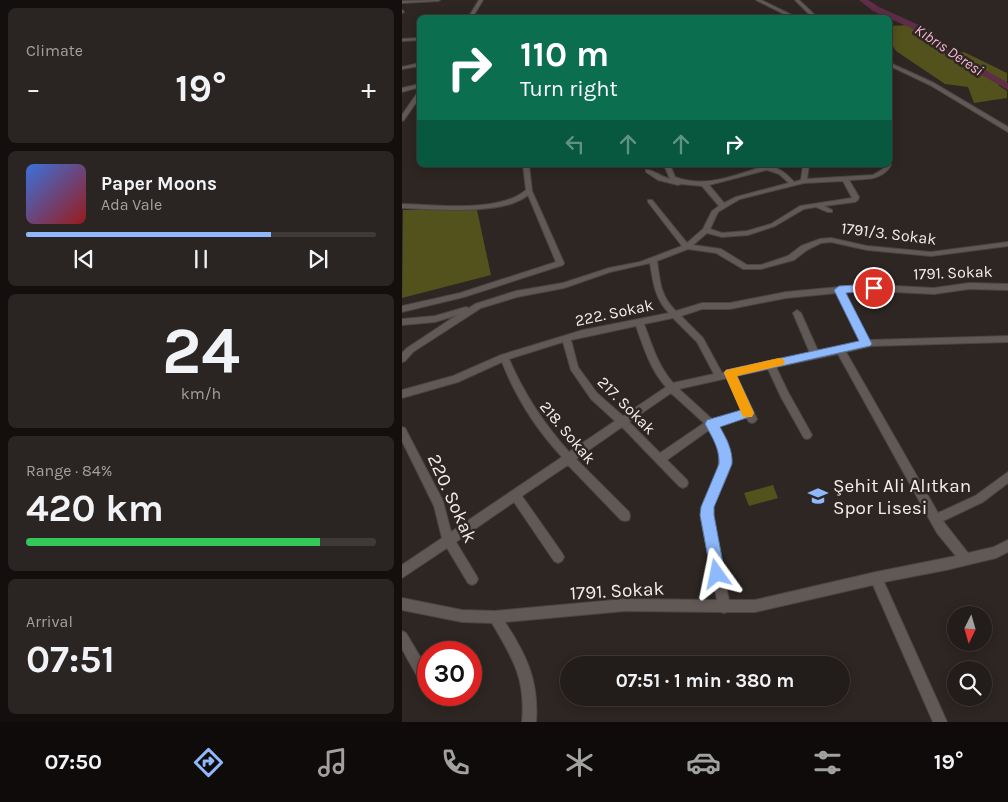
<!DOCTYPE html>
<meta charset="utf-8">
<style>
:root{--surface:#221c1a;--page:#2a2523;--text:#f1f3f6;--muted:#a2a1a2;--line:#3f3a39;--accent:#8eb9fc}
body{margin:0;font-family:Karla,sans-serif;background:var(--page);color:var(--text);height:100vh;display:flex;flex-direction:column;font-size:19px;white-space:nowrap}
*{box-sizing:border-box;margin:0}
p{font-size:16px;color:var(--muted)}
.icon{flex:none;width:28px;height:28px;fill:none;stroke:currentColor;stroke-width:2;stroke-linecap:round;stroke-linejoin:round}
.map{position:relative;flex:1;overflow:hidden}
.panel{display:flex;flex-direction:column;gap:8px;padding:8px;background:#130f0e;width:402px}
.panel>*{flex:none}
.guide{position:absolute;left:15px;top:15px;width:475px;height:152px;border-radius:8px;box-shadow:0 2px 12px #0003,0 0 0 1px var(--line);background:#0b6e4f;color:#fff;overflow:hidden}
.needle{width:32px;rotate:185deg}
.buttons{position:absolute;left:545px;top:606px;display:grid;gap:10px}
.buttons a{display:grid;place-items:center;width:45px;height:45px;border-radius:50%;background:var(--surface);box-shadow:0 2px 12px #0003,0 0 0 1px var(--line);font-size:25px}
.speed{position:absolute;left:15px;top:641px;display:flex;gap:10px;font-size:25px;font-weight:700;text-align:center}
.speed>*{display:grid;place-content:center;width:65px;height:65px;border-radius:50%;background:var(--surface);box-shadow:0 2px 12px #0003,0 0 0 1px var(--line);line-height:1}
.speed .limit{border:8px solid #d22;background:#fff;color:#111}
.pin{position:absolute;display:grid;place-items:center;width:42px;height:42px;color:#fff;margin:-21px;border:2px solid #fff;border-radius:50%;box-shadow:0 1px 5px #0007}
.me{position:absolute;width:55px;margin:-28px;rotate:348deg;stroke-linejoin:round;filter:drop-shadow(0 0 4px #0008)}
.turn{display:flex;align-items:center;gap:18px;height:105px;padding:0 20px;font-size:22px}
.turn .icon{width:65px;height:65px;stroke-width:2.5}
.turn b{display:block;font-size:35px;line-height:42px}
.lanes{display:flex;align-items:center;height:48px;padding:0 20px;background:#0003;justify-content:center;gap:25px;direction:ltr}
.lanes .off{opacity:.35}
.big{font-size:38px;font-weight:700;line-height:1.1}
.panel .tile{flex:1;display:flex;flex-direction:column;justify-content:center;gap:8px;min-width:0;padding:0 18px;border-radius:8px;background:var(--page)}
.panel .dial{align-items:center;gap:0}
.dial b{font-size:65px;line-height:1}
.song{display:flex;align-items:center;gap:15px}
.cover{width:60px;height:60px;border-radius:8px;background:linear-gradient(135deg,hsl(220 70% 55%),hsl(0 70% 35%))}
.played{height:5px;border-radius:2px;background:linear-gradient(90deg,var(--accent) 70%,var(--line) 70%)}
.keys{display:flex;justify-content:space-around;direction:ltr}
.heat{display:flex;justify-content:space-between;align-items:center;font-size:28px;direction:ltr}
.charge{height:8px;border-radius:4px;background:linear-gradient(90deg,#34c759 84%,var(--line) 0)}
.trip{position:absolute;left:158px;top:656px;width:290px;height:50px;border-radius:25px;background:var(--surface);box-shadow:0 2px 12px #0003,0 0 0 1px var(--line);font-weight:700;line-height:50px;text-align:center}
.tab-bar{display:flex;height:80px;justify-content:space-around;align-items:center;background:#0e0b0a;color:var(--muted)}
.tab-bar .icon{width:35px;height:35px}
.tab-bar .active{color:var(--accent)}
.tab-bar b{font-size:22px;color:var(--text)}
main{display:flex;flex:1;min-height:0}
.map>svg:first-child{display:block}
.green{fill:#53511c}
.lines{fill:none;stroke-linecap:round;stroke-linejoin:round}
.river{fill:#5e2d47;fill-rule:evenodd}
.minor-casing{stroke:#4a4542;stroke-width:2}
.minor{fill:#615956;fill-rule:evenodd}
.route{fill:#8eb9fc;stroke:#5c78a4}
.slow{fill:#f59e0b}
.labels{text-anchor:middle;stroke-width:5;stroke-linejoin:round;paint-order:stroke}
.far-water-label{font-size:15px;font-style:italic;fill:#f7b5d5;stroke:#2d2623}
.street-label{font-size:16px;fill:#f3eeec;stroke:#2d2623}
.near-poi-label{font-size:19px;fill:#f3eeec;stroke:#2d2623;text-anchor:start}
.near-street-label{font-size:19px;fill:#f3eeec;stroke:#2d2623}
</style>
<main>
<section class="panel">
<div class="tile"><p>Climate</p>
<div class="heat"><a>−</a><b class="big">19°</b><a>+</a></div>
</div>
<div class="tile">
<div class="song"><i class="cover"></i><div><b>Paper Moons</b><p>Ada Vale</p></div></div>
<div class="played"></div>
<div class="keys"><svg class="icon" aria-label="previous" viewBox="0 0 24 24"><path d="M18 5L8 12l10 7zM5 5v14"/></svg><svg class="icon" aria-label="pause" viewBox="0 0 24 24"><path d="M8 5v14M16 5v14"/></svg><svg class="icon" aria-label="next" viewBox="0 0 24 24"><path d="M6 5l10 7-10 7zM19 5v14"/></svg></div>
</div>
<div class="tile dial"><b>24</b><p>km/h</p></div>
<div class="tile"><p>Range · 84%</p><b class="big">420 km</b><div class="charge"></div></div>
<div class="tile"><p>Arrival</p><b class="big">07:51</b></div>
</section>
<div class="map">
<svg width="606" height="722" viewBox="0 0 606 722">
<rect width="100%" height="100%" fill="#2d2623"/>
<path class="green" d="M507 25 520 30 546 54 562 52 605 73V84L596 85 605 91V98L572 103 566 87 543 84 494 51 488 42V26Z
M1 210H75L89 275 0 298Z
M371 485 376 498 347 506 342 493Z"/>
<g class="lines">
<path class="river" d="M457 0H466L477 7 528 30 547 49 606 83V90L541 53 522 34 471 11Z"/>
<defs>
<path id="minor" d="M38 0 36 1 0 3V1Z
M77 0H81L70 18H66Z
M354 0H359L396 18H390Z
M393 0H397L416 18H411Z
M0 10 2 12 0 13Z
M18 38V40L0 41V39Z
M18 63V66L0 69V67Z
M488 63 532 83 606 127V132L528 85 488 66Z
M18 84V87L0 92V88Z
M16 92H18V97L2 120 0 121V115Z
M488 164 489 165C480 181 463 179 447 180L457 197 456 200 453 202 422 206 430 210V212H426L414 207 402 209 373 226 346 235 320 237 305 233 291 245 319 249 345 265H359L386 256 399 246 418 239 429 238 465 246 529 252 606 242V246L529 256 465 250 429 242 419 243 405 250 392 260 359 269H341L314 253 286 249 255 261C258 281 258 296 274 311L300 303H328L384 292 437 287 472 285 532 288 567 283 606 284V290L567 289 532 294 472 291 442 292 467 340 606 336V342L469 346 444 352 536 513 573 496 606 472V483L581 502 541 521 566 553 592 547 606 540V552L594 558 544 570 482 582 545 722H531L471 585 353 612H325L322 613 319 612 223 611 103 622C125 656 137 681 134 722H120C124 679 111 659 90 623L60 622 0 610V598L60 610 93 611 223 599 315 600 300 524C299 519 299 513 300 508 301 500 306 493 310 486 319 467 321 448 307 430L265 460 285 480 286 483 285 486 281 488 277 486 220 427 174 459 227 512 228 516 227 520 223 521 219 520 166 465 120 496 160 553 162 557 160 561 156 563 152 561 112 502 54 542 74 575 76 579 74 583 70 585 66 583 45 548 0 578V565L40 538 32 506 0 441V427L3 428 41 501 49 532 160 457C134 429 114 398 100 362L56 382 0 398V390L51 376 99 355 181 330 267 313C253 299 251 282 248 263L208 272 162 288 115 297 79 308 11 352 3 361 0 362V353L5 348 55 315 33 322 0 325V319L33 316 64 307 67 308 73 304 114 291 161 283 207 268 238 262 280 246 246 202V200H250L285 243 301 229 310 211 317 206 300 186 279 184 276 185 256 180 244 172V170C251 169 259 177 268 179L262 165H268L273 177C297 186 320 180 344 172 351 170 359 166 366 166 377 167 385 174 392 182L399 180 401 165H407L405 179 471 175 481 169 483 165H488ZM365 170 377 174 387 183 334 197 322 203 307 185ZM441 181 450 198 398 206 369 224 345 231 320 233 308 229 316 212 338 199 402 183ZM435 293 459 342 416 351 399 313 395 310 391 313 408 353 371 361H368L364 363 330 370H328L320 373 301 338 279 316 300 309H328L384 298ZM271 318 295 342 312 374 271 383C256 366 250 345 242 324ZM234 326C242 348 248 369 264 387L221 416 195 393 176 367 169 340ZM161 342 169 370 189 399 213 421 167 452C142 424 122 394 107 359ZM436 354 535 533 554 556 474 572 353 600H327L310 524 311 507 326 473 328 460 325 441 316 426 344 417 347 422 350 423 353 422 355 419 334 376 366 369 379 397 402 438 405 439 408 438 410 435 386 392 374 367ZM326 378 341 411 311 420 277 389ZM269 393 302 423 258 453 227 422Z
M121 165H127L130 191 162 263 161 265 62 297 0 312V306L58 293 154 262 126 195C102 216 31 209 0 208V204C33 205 98 213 124 190Z
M0 631 4 633 26 670V686L20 685 0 649Z"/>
</defs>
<use href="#minor" class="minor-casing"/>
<use href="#minor" class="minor"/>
</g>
<path class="route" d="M472 284 475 285V290L444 293 470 344 468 346 335 376 352 413 350 416 318 427C324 438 331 450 330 464L312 507V515L323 574 320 579 315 581 310 579 298 515 299 507 317 464C318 449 310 437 303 424L305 420 339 410 322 373 324 370 457 341 432 290 437 286Z"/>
<path class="slow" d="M377 358 381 359 383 362 381 365 335 376 352 413 350 417H341L322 373 324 370Z"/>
<defs>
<symbol id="school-bare" viewBox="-9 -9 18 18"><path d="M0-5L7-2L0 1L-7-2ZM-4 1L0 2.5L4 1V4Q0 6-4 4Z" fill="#8eb9fc" stroke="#2d2623" stroke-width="2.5" paint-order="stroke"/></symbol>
</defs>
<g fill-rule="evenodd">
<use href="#school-bare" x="402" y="482" width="28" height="28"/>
</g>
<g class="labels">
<g class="far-water-label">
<text transform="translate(547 50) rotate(34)" y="5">Kıbrıs Deresi</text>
</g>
<g class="street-label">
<text transform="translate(487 233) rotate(7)" y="6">1791/3. Sokak</text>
<text transform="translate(551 272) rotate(-2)" y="6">1791. Sokak</text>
<text transform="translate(212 312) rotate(-12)" y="6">222. Sokak</text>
<text transform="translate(225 405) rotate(45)" y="6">217. Sokak</text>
<text transform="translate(166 432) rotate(50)" y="6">218. Sokak</text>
</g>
<g class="near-poi-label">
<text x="431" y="492">Şehit Ali Alıtkan<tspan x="431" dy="22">Spor Lisesi</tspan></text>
</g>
<g class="near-street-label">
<text transform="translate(51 498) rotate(66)" y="7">220. Sokak</text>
<text transform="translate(215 590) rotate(-3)" y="7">1791. Sokak</text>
</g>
</g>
</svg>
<div class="buttons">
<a><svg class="needle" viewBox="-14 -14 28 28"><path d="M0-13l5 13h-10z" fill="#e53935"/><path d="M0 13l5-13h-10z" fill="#a2a1a2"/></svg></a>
<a><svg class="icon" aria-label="search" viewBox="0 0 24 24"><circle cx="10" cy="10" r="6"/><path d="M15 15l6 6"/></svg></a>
</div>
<div class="speed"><div class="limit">30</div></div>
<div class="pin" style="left:472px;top:288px;background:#d93025"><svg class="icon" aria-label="arrive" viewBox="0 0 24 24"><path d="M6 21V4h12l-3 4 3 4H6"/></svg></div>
<svg class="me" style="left:315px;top:574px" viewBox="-20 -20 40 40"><path d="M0-17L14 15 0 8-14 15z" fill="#8eb9fc" stroke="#fff" stroke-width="4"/></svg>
<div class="trip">07:51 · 1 min · 380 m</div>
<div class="guide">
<div class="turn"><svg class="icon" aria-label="right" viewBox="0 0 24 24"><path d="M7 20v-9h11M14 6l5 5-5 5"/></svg><div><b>110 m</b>Turn right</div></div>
<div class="lanes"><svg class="icon off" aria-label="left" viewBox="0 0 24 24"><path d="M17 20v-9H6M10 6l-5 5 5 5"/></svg><svg class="icon off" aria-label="ahead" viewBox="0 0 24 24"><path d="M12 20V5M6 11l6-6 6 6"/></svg><svg class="icon off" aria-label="ahead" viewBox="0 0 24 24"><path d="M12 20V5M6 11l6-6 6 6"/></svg><svg class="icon" aria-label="right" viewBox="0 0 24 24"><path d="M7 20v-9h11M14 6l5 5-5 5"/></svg></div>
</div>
</div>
</main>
<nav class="tab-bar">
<b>07:50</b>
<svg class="icon active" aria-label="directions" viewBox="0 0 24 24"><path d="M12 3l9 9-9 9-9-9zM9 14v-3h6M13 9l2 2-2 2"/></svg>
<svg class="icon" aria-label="music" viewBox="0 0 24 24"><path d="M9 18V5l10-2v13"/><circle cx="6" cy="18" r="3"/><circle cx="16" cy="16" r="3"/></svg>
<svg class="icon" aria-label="phone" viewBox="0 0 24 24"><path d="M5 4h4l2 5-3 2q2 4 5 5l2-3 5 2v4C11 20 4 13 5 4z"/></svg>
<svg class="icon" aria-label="climate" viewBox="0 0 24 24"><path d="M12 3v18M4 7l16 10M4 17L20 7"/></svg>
<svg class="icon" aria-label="car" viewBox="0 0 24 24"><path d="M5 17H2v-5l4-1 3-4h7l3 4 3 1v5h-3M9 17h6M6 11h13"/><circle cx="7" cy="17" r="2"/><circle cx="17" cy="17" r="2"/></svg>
<svg class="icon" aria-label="filters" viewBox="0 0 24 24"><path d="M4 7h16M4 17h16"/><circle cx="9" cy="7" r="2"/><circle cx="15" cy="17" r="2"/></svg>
<b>19°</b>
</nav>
